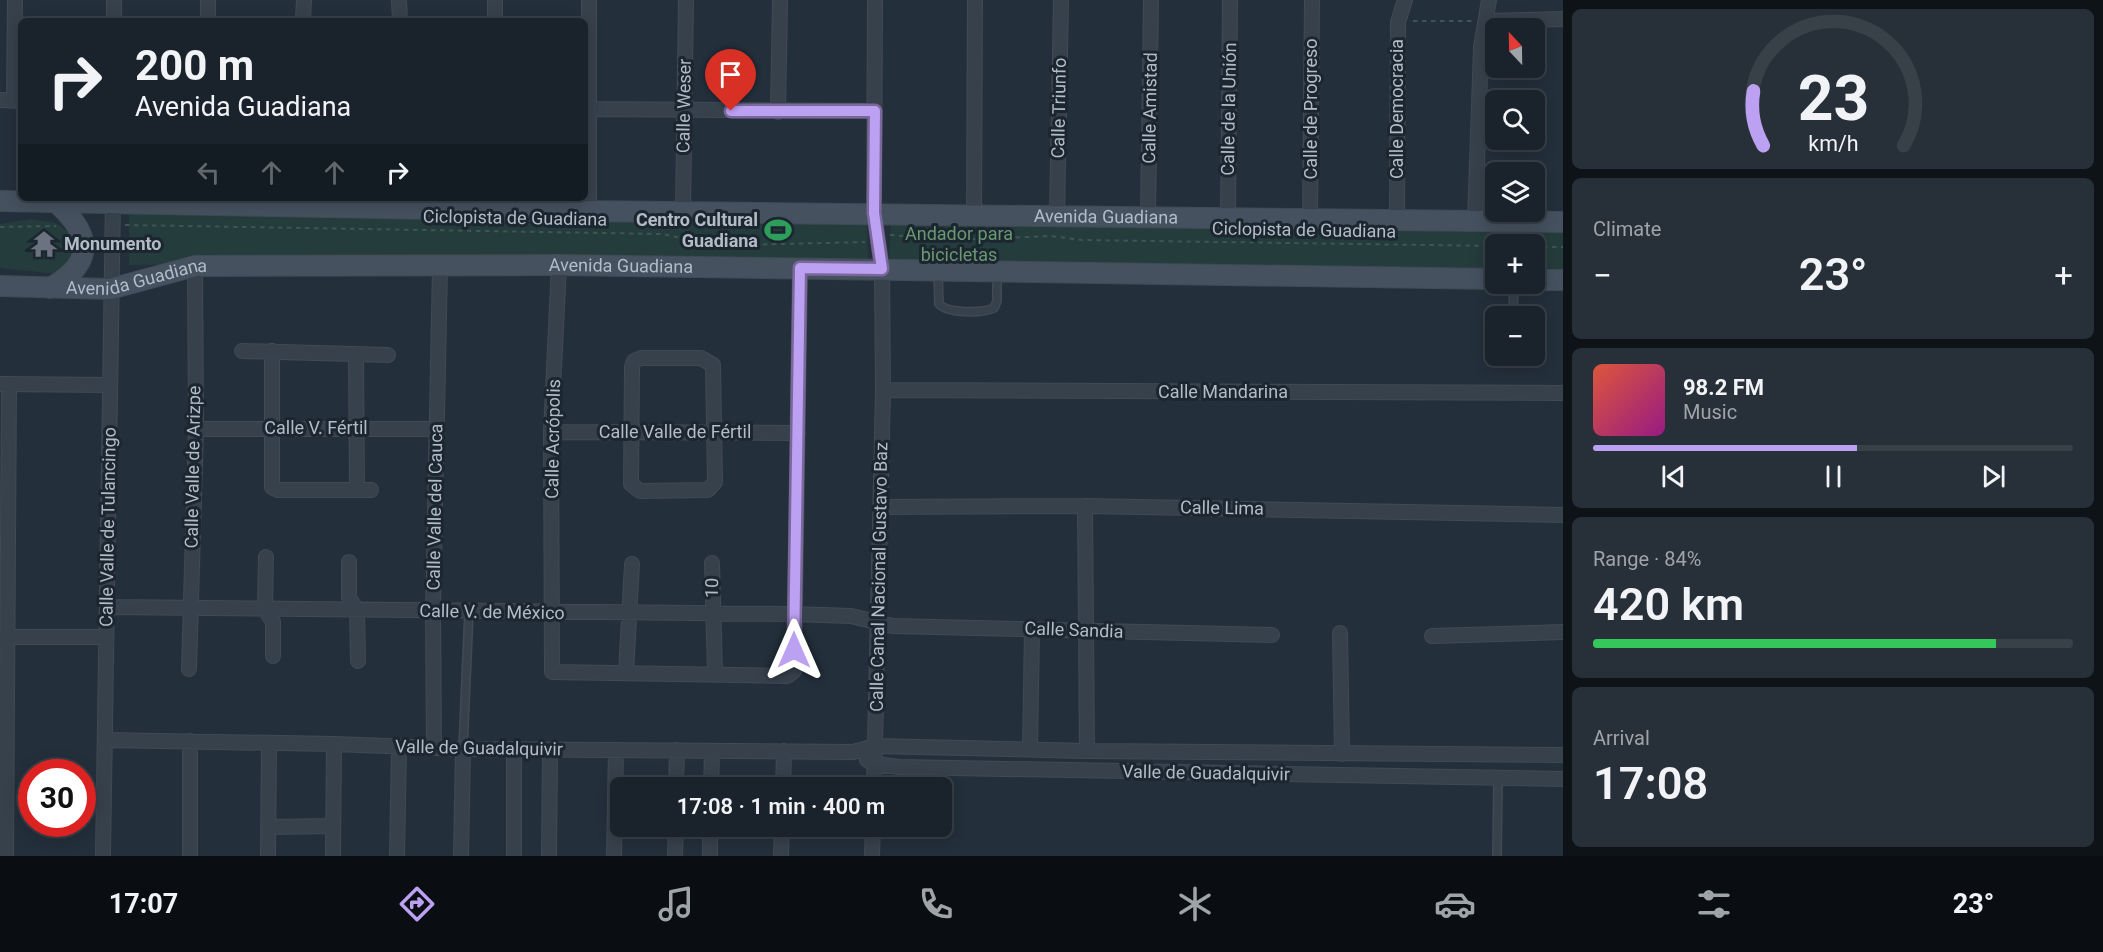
<!DOCTYPE html>
<meta charset="utf-8">
<style>
:root{--surface:#1a232c;--page:#272f38;--text:#f1f3f6;--muted:#9fa4a9;--line:#384048;--accent:#bca0f2}
body{margin:0;font-family:Roboto,sans-serif;background:var(--page);color:var(--text);height:100vh;display:flex;flex-direction:column;font-size:22px;white-space:nowrap}
*{box-sizing:border-box;margin:0}
p{font-size:20px;color:var(--muted)}
.icon{flex:none;width:33px;height:33px;fill:none;stroke:currentColor;stroke-width:2;stroke-linecap:round;stroke-linejoin:round}
.map{position:relative;flex:1;overflow:hidden}
.drawer{display:flex;flex-direction:column;gap:9px;padding:9px;background:#0e1318;width:540px}
.drawer>*{flex:none}
.hud{position:absolute;left:18px;top:18px;width:570px;height:183px;border-radius:9px;box-shadow:0 3px 15px #0003,0 0 0 2px var(--line);background:#1a232c;color:var(--text);overflow:hidden}
.needle{width:39px;rotate:338deg}
.fabs{position:absolute;left:1485px;top:18px;display:grid;gap:12px}
.fabs a{display:grid;place-items:center;width:60px;height:60px;border-radius:9px;background:var(--surface);box-shadow:0 3px 15px #0003,0 0 0 2px var(--line);font-size:30px}
.speed{position:absolute;left:18px;top:759px;display:flex;gap:12px;font-size:30px;font-weight:700;text-align:center}
.speed>*{display:grid;place-content:center;width:78px;height:78px;border-radius:50%;background:var(--surface);box-shadow:0 3px 15px #0003,0 0 0 2px var(--line);line-height:1}
.speed .limit{border:9px solid #d22;background:#fff;color:#111}
.pin{position:absolute;display:grid;place-items:center;width:51px;height:51px;color:#fff;margin:-62px -26px;border-radius:50% 50% 50% 0;rotate:-45deg;box-shadow:0 0 6px #0007}
.pin .icon{rotate:45deg}
.me{position:absolute;width:66px;margin:-33px;rotate:0deg;stroke-linejoin:round;filter:drop-shadow(0 0 4px #0008)}
.turn{display:flex;align-items:center;gap:21px;height:126px;padding:0 18px;font-size:27px}
.turn .icon{width:78px;height:78px;stroke-width:2.5}
.turn b{display:block;font-size:42px;line-height:51px}
.lanes{display:flex;align-items:center;height:57px;padding:0 18px;background:#0003;justify-content:center;gap:30px;direction:ltr}
.lanes .off{opacity:.35}
.big{font-size:45px;font-weight:600;line-height:1.1}
.drawer .tile{flex:1;display:flex;flex-direction:column;justify-content:center;gap:9px;min-width:0;padding:0 21px;border-radius:9px;background:var(--page)}
.drawer .dial{align-items:center;gap:0}
.dial svg{height:156px;overflow:visible;fill:none;stroke:var(--line);stroke-width:7;stroke-linecap:round;text-anchor:middle}
.dial text{fill:var(--text);stroke:none}
.song{display:flex;align-items:center;gap:18px}
.cover{width:72px;height:72px;border-radius:9px;background:linear-gradient(135deg,hsl(10 70% 55%),hsl(310 70% 35%))}
.played{height:6px;border-radius:3px;background:linear-gradient(90deg,var(--accent) 55%,var(--line) 55%)}
.keys{display:flex;justify-content:space-around;direction:ltr}
.heat{display:flex;justify-content:space-between;align-items:center;font-size:33px;direction:ltr}
.charge{height:9px;border-radius:4px;background:linear-gradient(90deg,#34c759 84%,var(--line) 0)}
.trip{position:absolute;left:610px;top:777px;width:342px;height:60px;border-radius:9px;background:var(--surface);box-shadow:0 3px 15px #0003,0 0 0 2px var(--line);font-weight:600;line-height:60px;text-align:center}
.tabs{display:flex;height:96px;justify-content:space-around;align-items:center;background:#0a0e12;color:var(--muted)}
.tabs .icon{width:42px;height:42px}
.tabs .on{color:var(--accent)}
.tabs b{font-size:27px;color:var(--text)}
main{display:flex;flex:1;min-height:0}
.map>svg:first-child{display:block}
.green{fill:#253c3c}
.lines{fill:none;stroke-linecap:round;stroke-linejoin:round}
.lane-casing{stroke:#404a54;stroke-width:10}
.street-casing{stroke:#404a54;stroke-width:16}
.secondary-casing{stroke:#404a54;stroke-width:22}
.path{stroke:#3e5555;stroke-width:2;stroke-dasharray:4.5 4.5;stroke-linecap:butt}
.lane{stroke:#37414c;stroke-width:7}
.street{stroke:#37414c;stroke-width:14}
.secondary{stroke:#45515f;stroke-width:20}
.route-casing{stroke:#7a689d;stroke-width:15}
.route{stroke:#bca0f2;stroke-width:10}
.labels{text-anchor:middle;stroke-width:6;stroke-linejoin:round;paint-order:stroke}
.street-label{font-size:18px;fill:#b2bcc7;stroke:#1c2630}
.poi-label{font-size:18px;font-weight:bold;fill:#b2bcc7;stroke:#1c2630;text-anchor:end}
.park-label{font-size:18px;fill:#6a9871;stroke:#1c2630}
</style>
<main>
<div class="map">
<svg width="1563" height="856" viewBox="0 0 1563 856">
<rect width="100%" height="100%" fill="#232f3b"/>
<path class="green" d="M129 213 867 222 868 259 129 265Z
M31 219 56 223 74 236 78 255 57 274 0 268V224Z
M891 223 1563 233V273H1535L1534 244H1496L1495 272 889 263Z"/>
<g class="lines">
<defs>
<path id="lane" d="M938 273 939 304C948 314 983 313 994 308L997 301V274
M1513 316 1514 284
M463 749 469 611
M1497 856 1498 778"/>
<path id="street" d="M399 0 400 21
M495 0V21
M114 21V0
M208 21V0
M303 21 304 0
M1487 21 1563 19
M0 100 21 101
M14 101 15 0
M585 109 875 111
M778 112 780 0
M589 211V0
M683 212 686 0
M974 216 975 0
M1057 216 1061 0
M1148 217 1151 0
M1228 218 1230 0
M1310 219 1312 0
M1397 220 1398 22 1405 0
M1475 221 1481 47 1489 0
M559 265 551 432 552 672 787 676 794 671 800 268
M242 351 388 355
M272 351V487L278 490H371
M356 354 357 490
M641 358H701L713 365 715 482 708 490 640 491 631 484 632 367 634 361Z
M1 384 110 385
M883 390 1563 393
M196 429H437
M551 432 798 433
M1085 506 1087 751
M881 507 1085 506 1563 515
M266 557 265 609 273 622V656
M349 562V598L357 610 358 661
M712 563 715 674
M107 607 794 614 851 616 893 626 1272 635
M1340 633 1342 754
M1432 636 1563 632
M0 637H106
M189 669 196 429 195 266
M626 673 632 564
M105 740 334 744 463 749 853 752 875 746 1087 751 1563 755
M434 748 433 611 440 266
M1030 748 1032 629
M514 749V856
M867 760 875 764 899 767 1563 779
M676 788 677 750
M711 788 712 751
M783 788 784 751
M874 788 883 390 882 269 874 213 875 0
M269 827 333 826
M6 856 9 384
M103 856 113 198
M190 856V741
M268 856 269 743
M333 856 334 744
M397 856 399 747
M461 856 463 749
M549 856 550 750
M614 856 616 750
M675 856 676 826
M710 856V826
M781 856 782 826
M872 856 873 826"/>
<g id="secondary">
<path id="s1" d="M0 201 492 210 1563 222"/>
<path d="M1534 280H1563"/>
<path id="s2" d="M0 286 110 289 195 266 559 265 1496 279"/>
<path d="M50 288C95 263 92 235 57 203"/>
</g>
</defs>
<use href="#lane" class="lane-casing"/>
<use href="#street" class="street-casing"/>
<use href="#secondary" class="secondary-casing"/>
<path class="path" d="M1413 21H1473
M125 225 662 234 718 245H737L865 242
M0 227 56 226
M890 235 952 240 1051 236 1082 240 1496 246
M1534 247H1563"/>
<use href="#lane" class="lane"/>
<use href="#street" class="street"/>
<use href="#secondary" class="secondary"/>
</g>
<g class="lines">
<defs>
<path id="route" d="M731 111H875L874 213 882 269 800 268 794 650"/>
</defs>
<use href="#route" class="route-casing"/>
<use href="#route" class="route"/>
</g>
<defs>
<symbol id="stadium-bare" viewBox="-9 -9 18 18"><path d="M0-5a6.5 5 0 1 0 0 10a6.5 5 0 1 0 0-10ZM-3.5-1.8h7v3.6h-7Z" fill="#2e9e5b" stroke="#1c2630" stroke-width="2.5" paint-order="stroke"/></symbol>
<symbol id="temple-bare" viewBox="-9 -9 18 18"><path d="M0-6L5-2H3V0L6.5 2.5H4V6H1.5V3h-3V6H-4V2.5H-6.5L-3 0V-2H-5Z" fill="#6b7280" stroke="#1c2630" stroke-width="2.5" paint-order="stroke"/></symbol>
</defs>
<g fill-rule="evenodd">
<use href="#stadium-bare" x="759" y="211" width="38" height="38"/>
<use href="#temple-bare" x="25" y="225" width="38" height="38"/>
</g>
<g class="labels">
<g class="street-label">
<text transform="translate(684 106) rotate(-89)" y="6">Calle Weser</text>
<text transform="translate(1059 108) rotate(-89)" y="6">Calle Triunfo</text>
<text transform="translate(1150 108) rotate(-89)" y="6">Calle Amistad</text>
<text transform="translate(1229 109) rotate(-89)" y="6">Calle de la Unión</text>
<text transform="translate(1311 109) rotate(-90)" y="6">Calle de Progreso</text>
<text transform="translate(1397 109) rotate(-90)" y="6">Calle Democracia</text>
<text dy="6" stroke="none"><textPath href="#s1" startOffset="1106">Avenida Guadiana</textPath></text>
<text transform="translate(515 218) rotate(1)" y="6">Ciclopista de Guadiana</text>
<text transform="translate(1304 230) rotate(1)" y="6">Ciclopista de Guadiana</text>
<text dy="6" stroke="none"><textPath href="#s2" startOffset="624">Avenida Guadiana</textPath></text>
<text dy="6" stroke="none"><textPath href="#s2" startOffset="138">Avenida Guadiana</textPath></text>
<text x="1223" y="398">Calle Mandarina</text>
<text x="316" y="434">Calle V. Fértil</text>
<text x="675" y="438">Calle Valle de Fértil</text>
<text transform="translate(553 439) rotate(-89)" y="6">Calle Acrópolis</text>
<text transform="translate(193 467) rotate(-89)" y="6">Calle Valle de Arizpe</text>
<text transform="translate(435 507) rotate(-89)" y="6">Calle Valle del Cauca</text>
<text transform="translate(1222 508) rotate(1)" y="6">Calle Lima</text>
<text transform="translate(108 527) rotate(-89)" y="6">Calle Valle de Tulancingo</text>
<text transform="translate(879 577) rotate(-89)" y="6">Calle Canal Nacional Gustavo Baz</text>
<text transform="translate(712 588) rotate(-89)" y="6">10</text>
<text transform="translate(492 612) rotate(1)" y="6">Calle V. de México</text>
<text transform="translate(1074 630) rotate(2)" y="6">Calle Sandia</text>
<text transform="translate(479 748) rotate(1)" y="6">Valle de Guadalquivir</text>
<text transform="translate(1206 773) rotate(1)" y="6">Valle de Guadalquivir</text>
</g>
<g class="poi-label">
<text x="758" y="226">Centro Cultural<tspan x="758" dy="21">Guadiana</tspan></text>
<text x="64" y="250" text-anchor="start">Monumento</text>
</g>
<g class="park-label">
<text x="959" y="240">Andador para<tspan x="959" dy="21">bicicletas</tspan></text>
</g>
</g>
</svg>
<div class="fabs">
<a><svg class="needle" viewBox="-14 -14 28 28"><path d="M0-13l5 13h-10z" fill="#e53935"/><path d="M0 13l5-13h-10z" fill="#9fa4a9"/></svg></a>
<a><svg class="icon" aria-label="search" viewBox="0 0 24 24"><circle cx="10" cy="10" r="6"/><path d="M15 15l6 6"/></svg></a>
<a><svg class="icon" aria-label="layers" viewBox="0 0 24 24"><path d="M12 4l9 5-9 5-9-5zM3 14l9 5 9-5"/></svg></a>
<a>+</a>
<a>−</a>
</div>
<div class="speed"><div class="limit">30</div></div>
<div class="pin" style="left:731px;top:111px;background:#d93025"><svg class="icon" aria-label="arrive" viewBox="0 0 24 24"><path d="M6 21V4h12l-3 4 3 4H6"/></svg></div>
<svg class="me" style="left:794px;top:650px" viewBox="-20 -20 40 40"><path d="M0-17L14 15 0 8-14 15z" fill="#bca0f2" stroke="#fff" stroke-width="4"/></svg>
<div class="trip">17:08 · 1 min · 400 m</div>
<div class="hud">
<div class="turn"><svg class="icon" aria-label="right" viewBox="0 0 24 24"><path d="M7 20v-9h11M14 6l5 5-5 5"/></svg><div><b>200 m</b>Avenida Guadiana</div></div>
<div class="lanes"><svg class="icon off" aria-label="left" viewBox="0 0 24 24"><path d="M17 20v-9H6M10 6l-5 5 5 5"/></svg><svg class="icon off" aria-label="ahead" viewBox="0 0 24 24"><path d="M12 20V5M6 11l6-6 6 6"/></svg><svg class="icon off" aria-label="ahead" viewBox="0 0 24 24"><path d="M12 20V5M6 11l6-6 6 6"/></svg><svg class="icon" aria-label="right" viewBox="0 0 24 24"><path d="M7 20v-9h11M14 6l5 5-5 5"/></svg></div>
</div>
</div>
<section class="drawer">
<div class="tile dial"><svg viewBox="0 0 100 80">
<path d="M14 69A42 42 0 1 1 86 69"/>
<path d="M14 69A42 42 0 0 1 9 41" stroke="#bca0f2"/>
<text x="50" y="56" font-size="32" font-weight="700">23</text>
<text x="50" y="72" font-size="11">km/h</text>
</svg></div>
<div class="tile"><p>Climate</p>
<div class="heat"><a>−</a><b class="big">23°</b><a>+</a></div>
</div>
<div class="tile">
<div class="song"><i class="cover"></i><div><b>98.2 FM</b><p>Music</p></div></div>
<div class="played"></div>
<div class="keys"><svg class="icon" aria-label="previous" viewBox="0 0 24 24"><path d="M18 5L8 12l10 7zM5 5v14"/></svg><svg class="icon" aria-label="pause" viewBox="0 0 24 24"><path d="M8 5v14M16 5v14"/></svg><svg class="icon" aria-label="next" viewBox="0 0 24 24"><path d="M6 5l10 7-10 7zM19 5v14"/></svg></div>
</div>
<div class="tile"><p>Range · 84%</p><b class="big">420 km</b><div class="charge"></div></div>
<div class="tile"><p>Arrival</p><b class="big">17:08</b></div>
</section>
</main>
<nav class="tabs">
<b>17:07</b>
<svg class="icon on" aria-label="directions" viewBox="0 0 24 24"><path d="M12 3l9 9-9 9-9-9zM9 14v-3h6M13 9l2 2-2 2"/></svg>
<svg class="icon" aria-label="music" viewBox="0 0 24 24"><path d="M9 18V5l10-2v13"/><circle cx="6" cy="18" r="3"/><circle cx="16" cy="16" r="3"/></svg>
<svg class="icon" aria-label="phone" viewBox="0 0 24 24"><path d="M5 4h4l2 5-3 2q2 4 5 5l2-3 5 2v4C11 20 4 13 5 4z"/></svg>
<svg class="icon" aria-label="climate" viewBox="0 0 24 24"><path d="M12 3v18M4 7l16 10M4 17L20 7"/></svg>
<svg class="icon" aria-label="car" viewBox="0 0 24 24"><path d="M5 17H2v-5l4-1 3-4h7l3 4 3 1v5h-3M9 17h6M6 11h13"/><circle cx="7" cy="17" r="2"/><circle cx="17" cy="17" r="2"/></svg>
<svg class="icon" aria-label="filters" viewBox="0 0 24 24"><path d="M4 7h16M4 17h16"/><circle cx="9" cy="7" r="2"/><circle cx="15" cy="17" r="2"/></svg>
<b>23°</b>
</nav>
